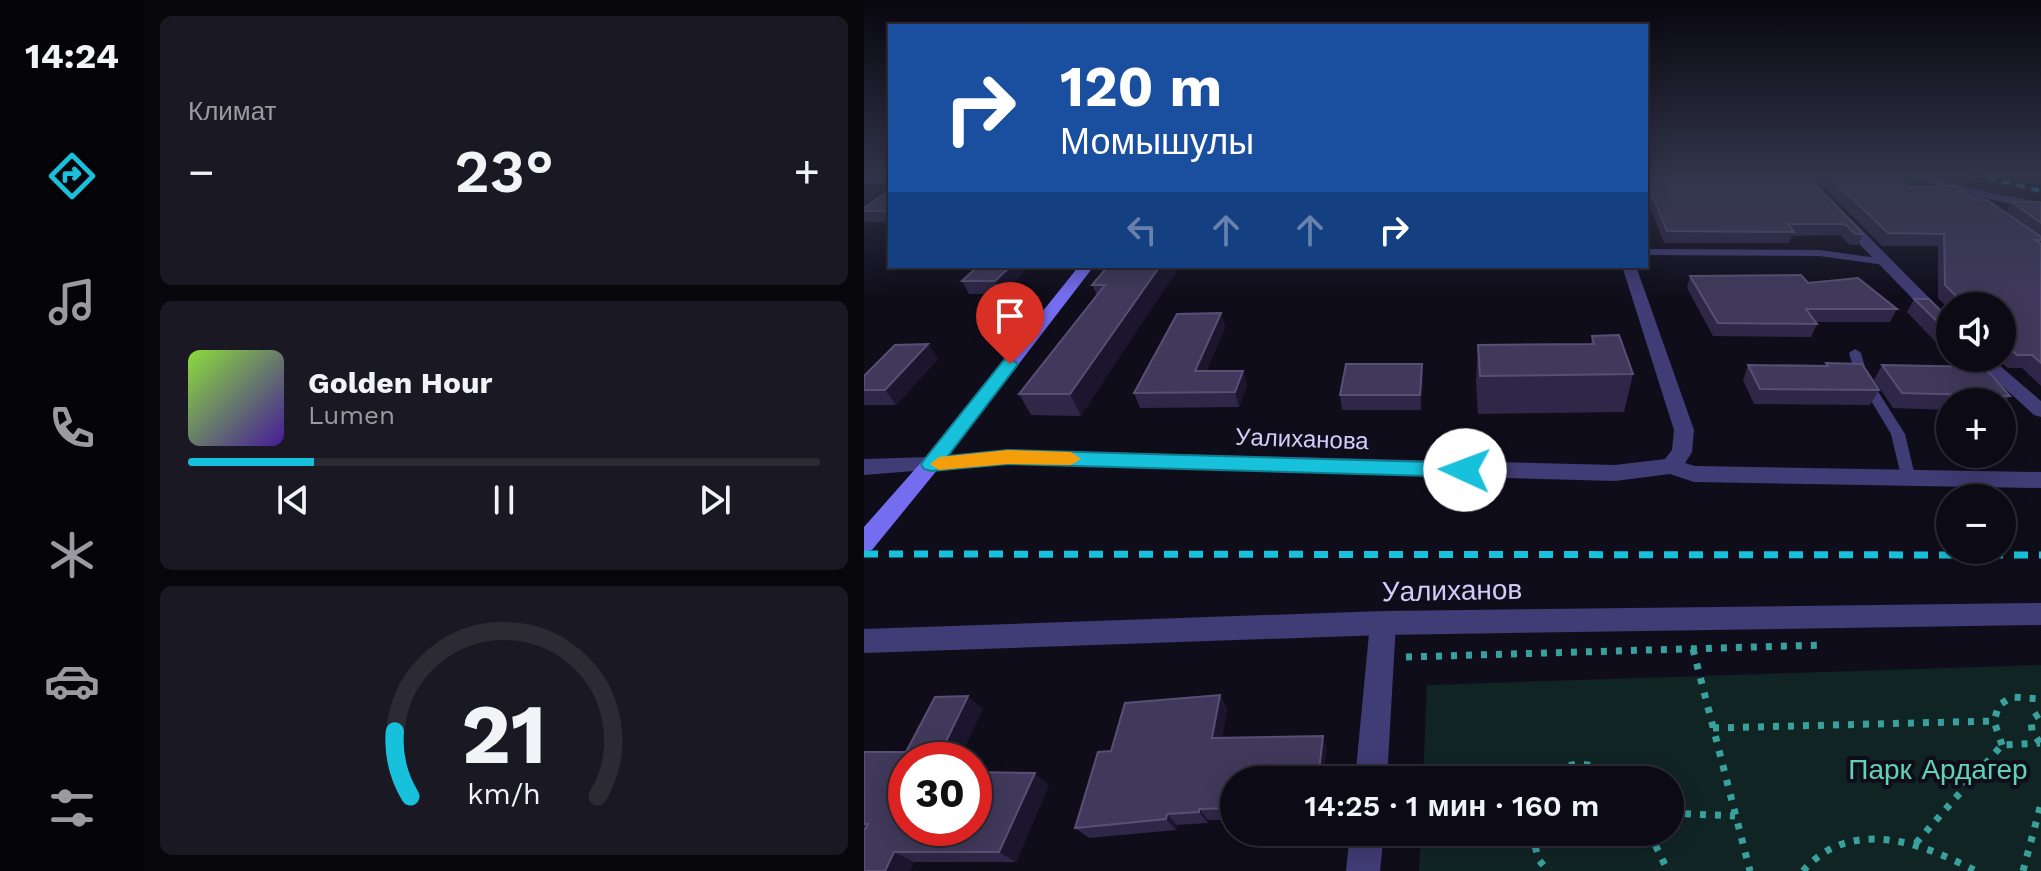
<!DOCTYPE html>
<html lang="ru">
<meta charset="utf-8">
<style>
:root{--surface:#0c0a14;--page:#1a1822;--text:#f1f3f6;--muted:#9a9aa0;--line:#2c2b34;--accent:#17c1db}
body{margin:0;font-family:"Work Sans",sans-serif;background:var(--page);color:var(--text);height:100vh;display:flex;flex-direction:column;font-size:30px;white-space:nowrap}
*{box-sizing:border-box;margin:0}
p{font-size:26px;color:var(--muted)}
.icon{flex:none;width:44px;height:44px;fill:none;stroke:currentColor;stroke-width:2;stroke-linecap:round;stroke-linejoin:round}
.map{position:relative;flex:1;overflow:hidden}
.sheet{display:flex;flex-direction:column;gap:16px;padding:16px;background:#07060b;width:720px}
.sheet>*{flex:none}
.guide{position:absolute;left:24px;top:24px;width:760px;height:244px;border-radius:0px;box-shadow:0 4px 20px #0003,0 0 0 2px var(--line);background:#1a4fa0;color:#fff;overflow:hidden}
.tools{position:absolute;left:1072px;top:292px;display:grid;gap:16px}
.tools a{display:grid;place-items:center;width:80px;height:80px;border-radius:50%;background:var(--surface);box-shadow:0 4px 20px #0003,0 0 0 2px var(--line);font-size:40px}
.speed{position:absolute;left:24px;top:742px;display:flex;gap:16px;font-size:40px;font-weight:700;text-align:center}
.speed>*{display:grid;place-content:center;width:104px;height:104px;border-radius:50%;background:var(--surface);box-shadow:0 4px 20px #0003,0 0 0 2px var(--line);line-height:1}
.speed .limit{border:12px solid #d22;background:#fff;color:#111}
.pin{position:absolute;display:grid;place-items:center;width:68px;height:68px;color:#fff;margin:-82px -34px;border-radius:50% 50% 50% 0;rotate:-45deg;box-shadow:0 0 8px #0007}
.pin .icon{rotate:45deg}
.me{position:absolute;width:88px;margin:-44px;rotate:272deg;stroke-linejoin:round;filter:drop-shadow(0 0 6px #0008)}
.turn{display:flex;align-items:center;gap:28px;height:168px;padding:0 40px;font-size:36px}
.turn .icon{width:104px;height:104px;stroke-width:2.5}
.turn b{display:block;font-size:56px;line-height:68px}
.lanes{display:flex;align-items:center;height:76px;padding:0 40px;background:#0003;justify-content:center;gap:40px;direction:ltr}
.lanes .off{opacity:.35}
.big{font-size:60px;font-weight:600;line-height:1.1}
.sheet .widget{flex:1;display:flex;flex-direction:column;justify-content:center;gap:12px;min-width:0;padding:0 28px;border-radius:12px;background:var(--page)}
.sheet .dial{align-items:center;gap:0}
.dial svg{height:208px;overflow:visible;fill:none;stroke:var(--line);stroke-width:7;stroke-linecap:round;text-anchor:middle}
.dial text{fill:var(--text);stroke:none}
.song{display:flex;align-items:center;gap:24px}
.cover{width:96px;height:96px;border-radius:12px;background:linear-gradient(135deg,hsl(90 70% 55%),hsl(260 70% 35%))}
.played{height:8px;border-radius:4px;background:linear-gradient(90deg,var(--accent) 20%,var(--line) 20%)}
.keys{display:flex;justify-content:space-around;direction:ltr}
.heat{display:flex;justify-content:space-between;align-items:center;font-size:44px;direction:ltr}
.trip{position:absolute;left:356px;top:766px;width:464px;height:80px;border-radius:40px;background:var(--surface);box-shadow:0 4px 20px #0003,0 0 0 2px var(--line);font-weight:600;line-height:80px;text-align:center}
main{display:flex;flex:1;min-height:0}
.menu{display:flex;flex-direction:column;width:144px;justify-content:space-around;align-items:center;background:#050408;color:var(--muted)}
.menu .icon{width:56px;height:56px}
.menu .active{color:var(--accent)}
.menu b{font-size:36px;color:var(--text)}
.map>svg:first-child{display:block}
.green{fill:#112424}
.lines{fill:none;stroke-linecap:round;stroke-linejoin:round}
.path{stroke:#38a19e;stroke-width:7;stroke-dasharray:6 9;stroke-linecap:butt}
.service{fill:#403c75;fill-rule:evenodd}
.minor{fill:#403c75;fill-rule:evenodd}
.tertiary{fill:#403c75;fill-rule:evenodd}
.secondary{fill:#746df0;fill-rule:evenodd}
.rail-far1{stroke:#17c1db;stroke-width:4;stroke-dasharray:8 7;stroke-linecap:butt}
.rail{stroke:#17c1db;stroke-width:7;stroke-dasharray:14 11;stroke-linecap:butt}
.wall{fill:#2e2747}
.shaded-wall{fill:#1b152e}
.building{fill:#40395b;stroke:#575074;stroke-width:2}
.route{fill:#17c1db;stroke:#0f7d8e;stroke-width:2}
.slow{fill:#f59e0b}
.labels{text-anchor:middle;stroke-width:8;stroke-linejoin:round;paint-order:stroke}
.street-label{font-size:24px;fill:#d3ccfa;stroke:#100d1b}
.near-street-label{font-size:28px;fill:#d3ccfa;stroke:#100d1b}
.near-park-label{font-size:28px;fill:#61d1b8;stroke:#100d1b}
</style>
<main>
<nav class="menu">
<b>14:24</b>
<svg class="icon active" aria-label="directions" viewBox="0 0 24 24"><path d="M12 3l9 9-9 9-9-9zM9 14v-3h6M13 9l2 2-2 2"/></svg>
<svg class="icon" aria-label="music" viewBox="0 0 24 24"><path d="M9 18V5l10-2v13"/><circle cx="6" cy="18" r="3"/><circle cx="16" cy="16" r="3"/></svg>
<svg class="icon" aria-label="phone" viewBox="0 0 24 24"><path d="M5 4h4l2 5-3 2q2 4 5 5l2-3 5 2v4C11 20 4 13 5 4z"/></svg>
<svg class="icon" aria-label="climate" viewBox="0 0 24 24"><path d="M12 3v18M4 7l16 10M4 17L20 7"/></svg>
<svg class="icon" aria-label="car" viewBox="0 0 24 24"><path d="M5 17H2v-5l4-1 3-4h7l3 4 3 1v5h-3M9 17h6M6 11h13"/><circle cx="7" cy="17" r="2"/><circle cx="17" cy="17" r="2"/></svg>
<svg class="icon" aria-label="filters" viewBox="0 0 24 24"><path d="M4 7h16M4 17h16"/><circle cx="9" cy="7" r="2"/><circle cx="15" cy="17" r="2"/></svg>
</nav>
<section class="sheet">
<div class="widget"><p>Климат</p>
<div class="heat"><a>−</a><b class="big">23°</b><a>+</a></div>
</div>
<div class="widget">
<div class="song"><i class="cover"></i><div><b>Golden Hour</b><p>Lumen</p></div></div>
<div class="played"></div>
<div class="keys"><svg class="icon" aria-label="previous" viewBox="0 0 24 24"><path d="M18 5L8 12l10 7zM5 5v14"/></svg><svg class="icon" aria-label="pause" viewBox="0 0 24 24"><path d="M8 5v14M16 5v14"/></svg><svg class="icon" aria-label="next" viewBox="0 0 24 24"><path d="M6 5l10 7-10 7zM19 5v14"/></svg></div>
</div>
<div class="widget dial"><svg viewBox="0 0 100 80">
<path d="M14 69A42 42 0 1 1 86 69"/>
<path d="M14 69A42 42 0 0 1 8 44" stroke="#17c1db"/>
<text x="50" y="56" font-size="32" font-weight="700">21</text>
<text x="50" y="72" font-size="11">km/h</text>
</svg></div>
</section>
<div class="map">
<svg width="1177" height="871" viewBox="0 0 1177 871">
<rect width="100%" height="100%" fill="#100d1b"/>
<path class="green" d="M1177 665V871H555L557 832H806V780H559L563 685Z"/>
<g class="lines">
<path class="path" d="M829 649 886 871
M542 657 960 645
M849 728 1130 721
M1176 743 1168 731 1167 719 1177 713
M1138 745 1130 721 1135 705 1148 697 1177 699
M681 778 693 776 708 780
M679 780C705 758 728 760 755 780
M806 813 871 816
M667 832 675 860 684 871
M680 832 700 838 721 832
M785 832 804 871
M1052 843 1138 745 1176 743
M939 871C987 816 1058 843 1112 871
M1159 871 1177 804"/>
<path class="service" d="M782 249 955 250 1021 259 1026 262 1021 265 955 256 782 255Z
M991 349 997 353 1003 374 1041 434 1051 476 1049 480H1039L1037 476 1027 434 991 374 985 353Z"/>
<path class="minor" d="M1040 174H1059L1104 188 1177 203V211L1117 197 1177 241V251L1094 192Z
M0 177H26V183H0Z
M974 216H984L1086 319V333L1080 331 974 222Z
M758 266H772L830 430 828 452 821 463 831 466 1177 472V488L830 482 806 474 751 481 144 464 67 471 60 469 57 464 60 459 67 457 144 450 751 465 801 459 808 450 810 430Z
M1108 358H1127L1177 401V417L1170 415Z
M519 611 528 615 532 623 523 780H491L506 623 510 615Z
M486 832H520L516 871H482Z"/>
<path class="tertiary" d="M67 457 74 459 77 464 74 469 0 475V459Z
M1177 603V625L519 635 0 653V629L519 611Z"/>
<path class="secondary" d="M215 266H230L74 469 8 550 0 552V527L60 459Z"/>
<path class="rail-far1" d="M1109 174 1177 191"/>
<path class="rail" d="M0 554 1177 555"/>
</g>
<path class="wall" d="M782 174H942L999 234 994 245H986L976 235 928 236 925 243H800L782 197Z
M947 174H1028L1044 187 1111 200 1167 230 1142 212 1148 202H1177V386L1158 368H1144L1132 358H1138V306H1086V315L1083 312 1085 309 1074 298V246H1018Z
M26 190V222H2L0 219V208Z
M166 266 138 294H105L98 281Z
M244 266 217 416 167 415 155 394 233 295 228 285Z
M826 276 1033 309 1026 322H951L953 324 947 337 849 336 823 288Z
M1050 299 1086 320V357L1043 312Z
M357 313 361 328 342 371H379L383 386 375 407 276 408 270 393Z
M728 336 769 374 760 412 614 414 612 382 614 345 727 344Z
M64 344 74 359 32 405H0V376Z
M1087 358H1122L1116 367 1146 396 1138 407V402H1086V410L1029 408 1010 380 1018 365 1096 367Z
M962 363 1015 390 1006 405 890 404 879 380 884 365 961 366Z
M558 364 559 379 557 410H478L476 395Z
M356 695 363 709 358 738 463 749 370 780V820H344V823L313 825 312 830 225 838 211 828 247 751Z
M119 709 42 828 185 785 152 862H50L46 871H0V752H42Z"/>
<path class="shaded-wall" d="M147 266H166L138 294 131 281Z
M296 266H316L217 416 206 394Z
M357 313 361 328 336 386 331 371Z
M64 344 74 359 32 405 21 390Z
M558 364 559 379 557 410 556 395Z
M379 371 383 386 375 407 371 392Z
M356 695 363 709 356 750 348 738Z
M104 696 119 709 95 760H73Z
M459 736 463 749 459 780H454Z
M171 773 185 785 152 862 135 852Z
M335 809 344 820V823L335 812Z
M303 814 313 825 312 830 302 819Z
M30 852 50 862 46 871H21Z"/>
<path class="building" d="M782 174H942L999 234H991L981 224H924L930 232 803 231 782 180Z
M963 174H1028L1044 187 1090 186 1111 200H1123L1177 237V240H1171L1177 244V363L1168 355H1153L1138 342V306H1097L1091 299H1095L1081 285 1080 234 1024 233Z
M26 190V211H0V208Z
M1148 202H1177V223Z
M114 266H147L131 281H98Z
M244 266H296L206 394H155L241 285H228Z
M937 275 944 283 994 278 1033 309H942L953 324 854 323 826 276Z
M1050 299H1065L1086 320V334Z
M357 313 331 371H379L371 392 270 393 313 314Z
M755 335 769 374 616 376 614 345 730 344 728 336Z
M64 344 21 390H0V376L31 345Z
M962 363 998 364 1015 390 896 389 884 365 964 366Z
M482 364H558L556 395H476Z
M1018 365 1120 367 1146 396 1038 393Z
M356 695 348 738 459 736 454 780H370V808L335 809V812L303 814 302 819 211 828 234 752 247 751 261 703Z
M104 696 73 760H42V828H110V772L171 773 135 852H30L21 871H0V831L4 824H0V752H42L71 697Z"/>
<linearGradient id="sky" x2="0" y2="1"><stop stop-color="#09070f"/><stop offset="0.59" stop-color="#31354a"/><stop offset="1" stop-color="#31354a" stop-opacity="0"/></linearGradient>
<rect width="1177" height="296" fill="url(#sky)"/>
<path class="route" d="M146 359 154 364 84 456 144 450 601 463 611 470 601 477 144 464 67 471 60 469 57 464 60 460 140 360Z"/>
<path class="slow" d="M144 450 207 452 217 459 207 465 144 464 75 470 66 464 75 457Z"/>
<g class="labels">
<g class="street-label">
<text transform="translate(438 439) rotate(2)" y="8">Уалиханова</text>
</g>
<g class="near-street-label">
<text transform="translate(588 590) rotate(-1)" y="10">Уалиханов</text>
</g>
<g class="near-park-label">
<text x="1074" y="779">Парк Ардагер</text>
</g>
</g>
</svg>
<div class="tools">
<a><svg class="icon" aria-label="sound" viewBox="0 0 24 24"><path d="M4 9h4l5-4v14l-5-4H4zM17 9q2 3 0 6"/></svg></a>
<a>+</a>
<a>−</a>
</div>
<div class="speed"><div class="limit">30</div></div>
<div class="pin" style="left:146px;top:364px;background:#d93025"><svg class="icon" aria-label="arrive" viewBox="0 0 24 24"><path d="M6 21V4h12l-3 4 3 4H6"/></svg></div>
<svg class="me" style="left:601px;top:470px" viewBox="-20 -20 40 40"><circle r="19" fill="#fff"/><path d="M0-13L10 11 0 6-10 11z" fill="#17c1db"/></svg>
<div class="trip">14:25 · 1 мин · 160 m</div>
<div class="guide">
<div class="turn"><svg class="icon" aria-label="right" viewBox="0 0 24 24"><path d="M7 20v-9h11M14 6l5 5-5 5"/></svg><div><b>120 m</b>Момышулы</div></div>
<div class="lanes"><svg class="icon off" aria-label="left" viewBox="0 0 24 24"><path d="M17 20v-9H6M10 6l-5 5 5 5"/></svg><svg class="icon off" aria-label="ahead" viewBox="0 0 24 24"><path d="M12 20V5M6 11l6-6 6 6"/></svg><svg class="icon off" aria-label="ahead" viewBox="0 0 24 24"><path d="M12 20V5M6 11l6-6 6 6"/></svg><svg class="icon" aria-label="right" viewBox="0 0 24 24"><path d="M7 20v-9h11M14 6l5 5-5 5"/></svg></div>
</div>
</div>
</main>
